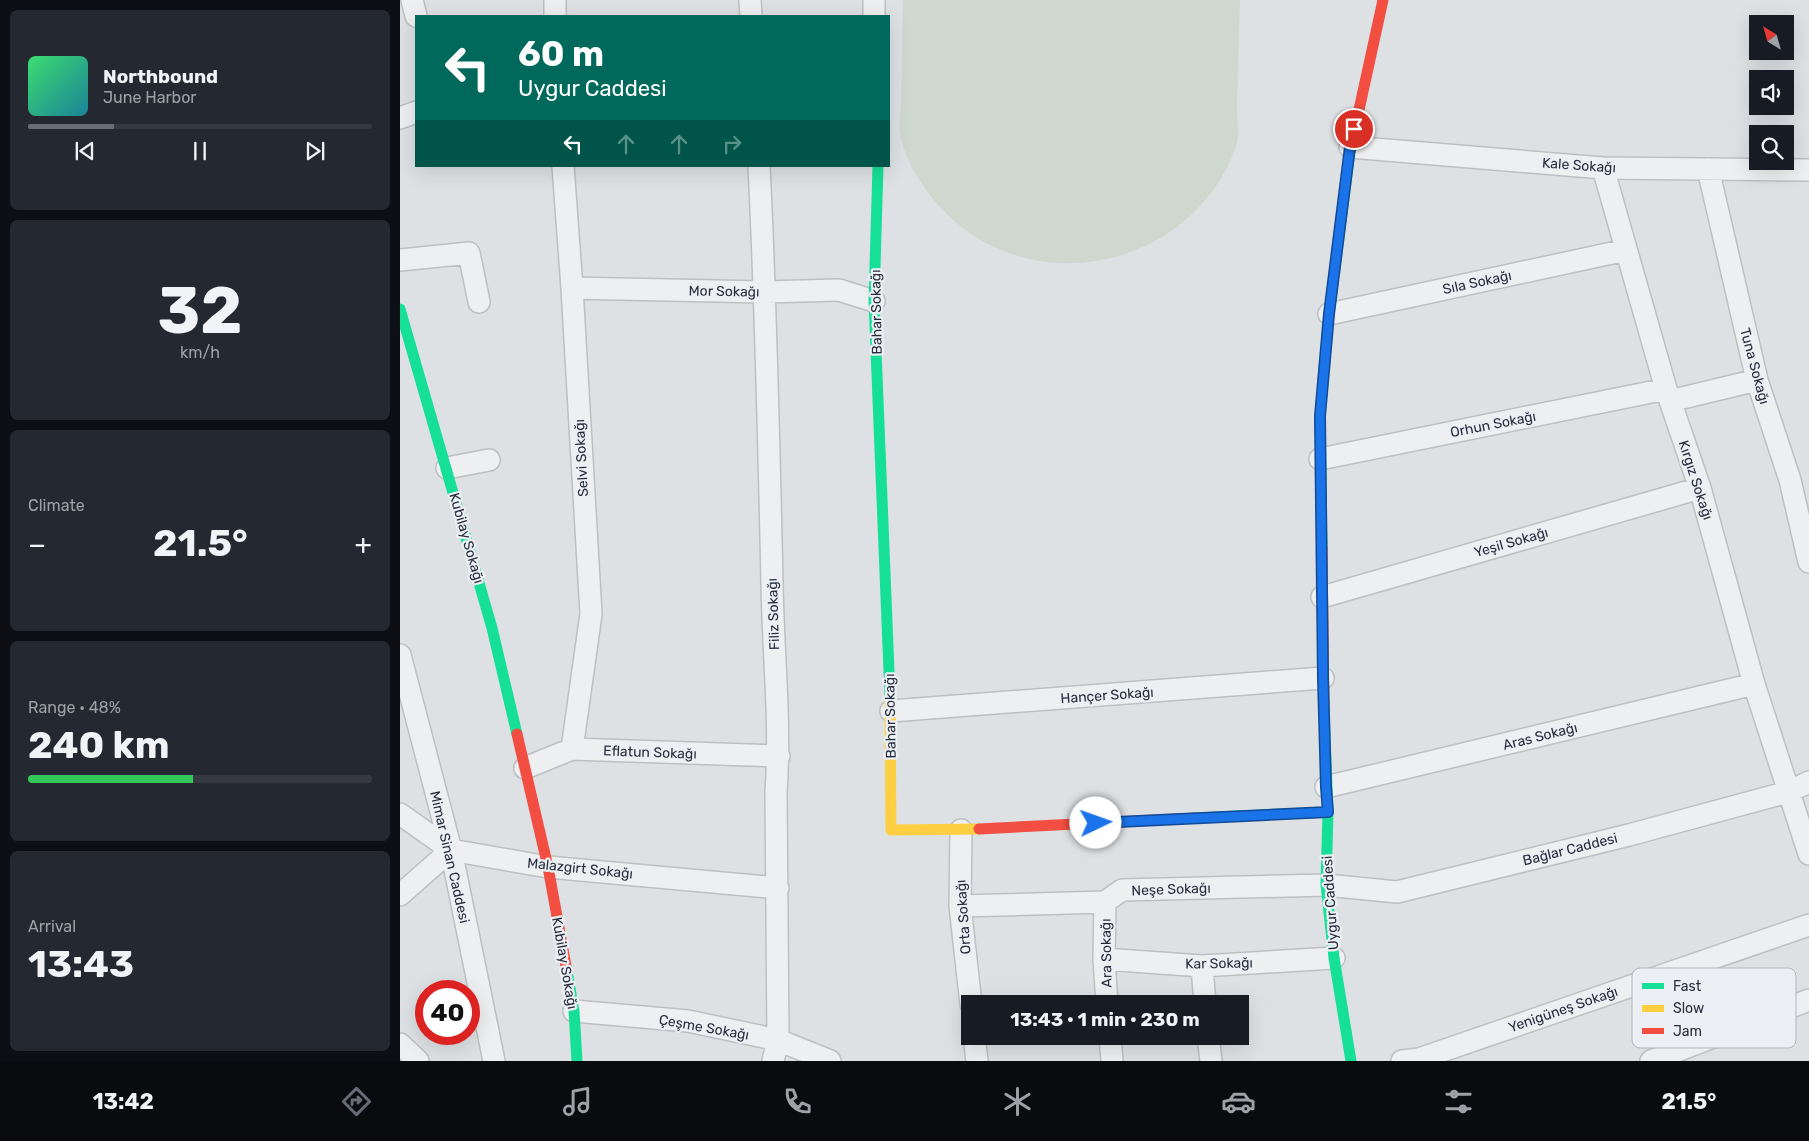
<!DOCTYPE html>
<meta charset="utf-8">
<style>
:root{--surface:#171b24;--page:#242831;--text:#f1f3f6;--muted:#9ea1a6;--line:#363941;--accent:#676c77}
body{margin:0;font-family:Rubik,sans-serif;background:var(--page);color:var(--text);height:100vh;display:flex;flex-direction:column;font-size:19px;white-space:nowrap}
*{box-sizing:border-box;margin:0}
p{font-size:16px;color:var(--muted)}
.icon{flex:none;width:28px;height:28px;fill:none;stroke:currentColor;stroke-width:2;stroke-linecap:round;stroke-linejoin:round}
.map{position:relative;flex:1;overflow:hidden}
.side{display:flex;flex-direction:column;gap:10px;padding:10px;background:#0d0f14;width:400px}
.side>*{flex:none}
.top-card{position:absolute;left:15px;top:15px;width:475px;height:152px;border-radius:0px;box-shadow:0 5px 20px #0002;background:#00695c;color:#fff;overflow:hidden}
.needle{width:32px;rotate:323deg}
.fabs{position:absolute;left:1349px;top:15px;display:grid;gap:10px}
.fabs a{display:grid;place-items:center;width:45px;height:45px;border-radius:0px;background:var(--surface);box-shadow:0 5px 20px #0002;font-size:25px}
.speed{position:absolute;left:15px;top:980px;display:flex;gap:10px;font-size:25px;font-weight:700;text-align:center}
.speed>*{display:grid;place-content:center;width:65px;height:65px;border-radius:50%;background:var(--surface);box-shadow:0 5px 20px #0002;line-height:1}
.speed .limit{border:8px solid #d22;background:#fff;color:#111}
.pin{position:absolute;display:grid;place-items:center;width:42px;height:42px;color:#fff;margin:-21px;border:2px solid #fff;border-radius:50%;box-shadow:0 1px 5px #0007}
.me{position:absolute;width:55px;margin:-28px;rotate:87deg;stroke-linejoin:round;filter:drop-shadow(0 0 4px #0008)}
.turn{display:flex;align-items:center;gap:18px;height:105px;padding:0 20px;font-size:22px}
.turn .icon{width:65px;height:65px;stroke-width:2.5}
.turn b{display:block;font-size:35px;line-height:42px}
.lanes{display:flex;align-items:center;height:48px;padding:0 20px;background:#0003;justify-content:center;gap:25px;direction:ltr}
.lanes .off{opacity:.35}
.big{font-size:38px;font-weight:700;line-height:1.1}
.side .widget{flex:1;display:flex;flex-direction:column;justify-content:center;gap:8px;min-width:0;padding:0 18px;border-radius:8px;background:var(--page)}
.side .dial{align-items:center;gap:0}
.dial b{font-size:65px;line-height:1}
.song{display:flex;align-items:center;gap:15px}
.cover{width:60px;height:60px;border-radius:8px;background:linear-gradient(135deg,hsl(140 70% 55%),hsl(190 70% 35%))}
.played{height:5px;border-radius:2px;background:linear-gradient(90deg,var(--accent) 25%,var(--line) 25%)}
.keys{display:flex;justify-content:space-around;direction:ltr}
.heat{display:flex;justify-content:space-between;align-items:center;font-size:28px;direction:ltr}
.charge{height:8px;border-radius:4px;background:linear-gradient(90deg,#34c759 48%,var(--line) 0)}
.trip{position:absolute;left:561px;top:995px;width:288px;height:50px;border-radius:0px;background:var(--surface);box-shadow:0 5px 20px #0002;font-weight:700;line-height:50px;text-align:center}
.tab-bar{display:flex;height:80px;justify-content:space-around;align-items:center;background:#090b0e;color:var(--muted)}
.tab-bar .icon{width:35px;height:35px}
.tab-bar .current{color:var(--accent)}
.tab-bar b{font-size:22px;color:var(--text)}
main{display:flex;flex:1;min-height:0}
.map>svg:first-child{display:block}
.green{fill:#ced8cf}
.lines{fill:none;stroke-linecap:round;stroke-linejoin:round}
.street-casing{stroke:#bdbfc2;stroke-width:24}
.street{stroke:#eeeff1;stroke-width:21}
.fast{stroke:#16e098;stroke-width:11}
.slow{stroke:#ffcf43;stroke-width:11}
.jam{stroke:#f24e42;stroke-width:11}
.route-casing{stroke:#114b97;stroke-width:12}
.route{stroke:#1a73e8;stroke-width:9}
.labels{text-anchor:middle;stroke-width:4.5;stroke-linejoin:round;paint-order:stroke}
.street-label{font-size:14px;fill:#272d3c;stroke:#eceff4}
.key{fill:#eceff4;stroke:#b1b5bd;stroke-width:1}
.key-label{font-size:14px;fill:#272d3c}
</style>
<main>
<section class="side">
<div class="widget">
<div class="song"><i class="cover"></i><div><b>Northbound</b><p>June Harbor</p></div></div>
<div class="played"></div>
<div class="keys"><svg class="icon" aria-label="previous" viewBox="0 0 24 24"><path d="M18 5L8 12l10 7zM5 5v14"/></svg><svg class="icon" aria-label="pause" viewBox="0 0 24 24"><path d="M8 5v14M16 5v14"/></svg><svg class="icon" aria-label="next" viewBox="0 0 24 24"><path d="M6 5l10 7-10 7zM19 5v14"/></svg></div>
</div>
<div class="widget dial"><b>32</b><p>km/h</p></div>
<div class="widget"><p>Climate</p>
<div class="heat"><a>−</a><b class="big">21.5°</b><a>+</a></div>
</div>
<div class="widget"><p>Range · 48%</p><b class="big">240 km</b><div class="charge"></div></div>
<div class="widget"><p>Arrival</p><b class="big">13:43</b></div>
</section>
<div class="map">
<svg width="1409" height="1061" viewBox="0 0 1409 1061">
<rect width="100%" height="100%" fill="#dee1e4"/>
<path class="green" d="M503 0H840C839 35 838 70 837 106 837 118 840 135 836 147 791 270 629 304 540 207 523 188 507 164 501 139 498 128 501 113 501 102 502 68 502 34 503 0Z"/>
<g class="lines">
<defs>
<path id="street" d="M12 0 16 16
M155 0V16
M350 0 351 16
M474 0V16
M0 118 16 112
M950 147 1203 168 1409 170
M163 166 172 288 191 614 172 749
M359 166C366 305 369 444 372 583 373 653 381 722 376 792L378 1040 373 1061
M1203 168 1266 389 1300 488 1354 684 1409 854
M1308 169 1357 380 1390 480 1409 562
M0 260 69 253 79 302
M172 288 366 292 439 290 474 301
M929 314 1226 250
M1270 401 1357 380
M920 459 1266 389
M47 468 89 460
M922 597 1300 488
M0 655 51 850 94 1061
M491 711 923 678
M125 768 172 749 379 756
M926 787 1354 684
M0 814 51 850 148 867 378 888
M561 830 560 906 571 1004
M0 895 51 850
M705 902 704 959 707 1004
M560 906 705 902 722 890 926 885 997 892 1229 835 1388 792 1409 782
M704 959 802 966 934 958
M802 966 805 1004
M174 1011 288 1021 378 1040 430 1061
M574 1036 577 1061
M710 1036 712 1061
M808 1036 811 1061
M0 1044 18 1061
M1002 1061 1019 1059 1409 925
M1251 1061 1409 1000"/>
</defs>
<use href="#street" class="street-casing"/>
<use href="#street" class="street"/>
<path class="fast" d="M478 166 474 301 490 696
M0 309 92 628 117 734
M922 548 920 416 929 314 950 151
M924 710 928 812 926 885 934 958 951 1061
M795 818 928 812
M166 966 174 1011 177 1061"/>
<path class="slow" d="M490 696 491 830 579 829"/>
<path class="jam" d="M950 151 983 0
M922 548 924 710
M117 734 148 867 166 966
M579 829 795 818"/>
</g>
<g class="lines">
<defs>
<path id="route" d="M696 823 928 812 926 787 923 678 920 416 929 314 950 147 954 129"/>
</defs>
<use href="#route" class="route-casing"/>
<use href="#route" class="route"/>
</g>
<g class="labels">
<g class="street-label">
<text transform="translate(1179 165) rotate(4)" y="5">Kale Sokağı</text>
<text transform="translate(1077 282) rotate(-12)" y="5">Sıla Sokağı</text>
<text transform="translate(324 291) rotate(1)" y="5">Mor Sokağı</text>
<text transform="translate(476 312) rotate(-91)" y="5">Bahar Sokağı</text>
<text transform="translate(1355 366) rotate(75)" y="5">Tuna Sokağı</text>
<text transform="translate(1093 424) rotate(-11)" y="5">Orhun Sokağı</text>
<text transform="translate(181 458) rotate(-93)" y="5">Selvi Sokağı</text>
<text transform="translate(1296 480) rotate(72)" y="5">Kırgız Sokağı</text>
<text transform="translate(67 538) rotate(74)" y="5">Kubilay Sokağı</text>
<text transform="translate(1111 542) rotate(-16)" y="5">Yeşil Sokağı</text>
<text transform="translate(373 614) rotate(-92)" y="5">Filiz Sokağı</text>
<text transform="translate(707 695) rotate(-4)" y="5">Hançer Sokağı</text>
<text transform="translate(490 716) rotate(-91)" y="5">Bahar Sokağı</text>
<text transform="translate(1140 736) rotate(-14)" y="5">Aras Sokağı</text>
<text transform="translate(250 752) rotate(2)" y="5">Eflatun Sokağı</text>
<text transform="translate(1170 849) rotate(-14)" y="5">Bağlar Caddesi</text>
<text transform="translate(50 857) rotate(77)" y="5">Mimar Sinan Caddesi</text>
<text transform="translate(180 868) rotate(6)" y="5">Malazgirt Sokağı</text>
<text transform="translate(771 889) rotate(-2)" y="5">Neşe Sokağı</text>
<text transform="translate(930 903) rotate(-94)" y="5">Uygur Caddesi</text>
<text transform="translate(563 917) rotate(-94)" y="5">Orta Sokağı</text>
<text transform="translate(706 953) rotate(-91)" y="5">Ara Sokağı</text>
<text transform="translate(165 963) rotate(80)" y="5">Kubilay Sokağı</text>
<text transform="translate(819 963) rotate(-1)" y="5">Kar Sokağı</text>
<text transform="translate(1163 1009) rotate(-19)" y="5">Yenigüneş Sokağı</text>
<text transform="translate(304 1027) rotate(10)" y="5">Çeşme Sokağı</text>
</g>
</g>
<rect x="1232" y="968" width="164" height="80" rx="8" class="key"/>
<rect x="1242" y="983" width="22" height="6" fill="#16e098"/>
<rect x="1242" y="1005" width="22" height="7" fill="#ffcf43"/>
<rect x="1242" y="1028" width="22" height="6" fill="#f24e42"/>
<g class="key-label">
<text x="1273" y="991">Fast</text>
<text x="1273" y="1013">Slow</text>
<text x="1273" y="1036">Jam</text>
</g>
</svg>
<div class="fabs">
<a><svg class="needle" viewBox="-14 -14 28 28"><path d="M0-13l5 13h-10z" fill="#e53935"/><path d="M0 13l5-13h-10z" fill="#9ea1a6"/></svg></a>
<a><svg class="icon" aria-label="sound" viewBox="0 0 24 24"><path d="M4 9h4l5-4v14l-5-4H4zM17 9q2 3 0 6"/></svg></a>
<a><svg class="icon" aria-label="search" viewBox="0 0 24 24"><circle cx="10" cy="10" r="6"/><path d="M15 15l6 6"/></svg></a>
</div>
<div class="speed"><div class="limit">40</div></div>
<div class="pin" style="left:954px;top:129px;background:#d93025"><svg class="icon" aria-label="arrive" viewBox="0 0 24 24"><path d="M6 21V4h12l-3 4 3 4H6"/></svg></div>
<svg class="me" style="left:696px;top:823px" viewBox="-20 -20 40 40"><circle r="19" fill="#fff"/><path d="M0-13L10 11 0 6-10 11z" fill="#1a73e8"/></svg>
<div class="trip">13:43 · 1 min · 230 m</div>
<div class="top-card">
<div class="turn"><svg class="icon" aria-label="left" viewBox="0 0 24 24"><path d="M17 20v-9H6M10 6l-5 5 5 5"/></svg><div><b>60 m</b>Uygur Caddesi</div></div>
<div class="lanes"><svg class="icon" aria-label="left" viewBox="0 0 24 24"><path d="M17 20v-9H6M10 6l-5 5 5 5"/></svg><svg class="icon off" aria-label="ahead" viewBox="0 0 24 24"><path d="M12 20V5M6 11l6-6 6 6"/></svg><svg class="icon off" aria-label="ahead" viewBox="0 0 24 24"><path d="M12 20V5M6 11l6-6 6 6"/></svg><svg class="icon off" aria-label="right" viewBox="0 0 24 24"><path d="M7 20v-9h11M14 6l5 5-5 5"/></svg></div>
</div>
</div>
</main>
<nav class="tab-bar">
<b>13:42</b>
<svg class="icon current" aria-label="directions" viewBox="0 0 24 24"><path d="M12 3l9 9-9 9-9-9zM9 14v-3h6M13 9l2 2-2 2"/></svg>
<svg class="icon" aria-label="music" viewBox="0 0 24 24"><path d="M9 18V5l10-2v13"/><circle cx="6" cy="18" r="3"/><circle cx="16" cy="16" r="3"/></svg>
<svg class="icon" aria-label="phone" viewBox="0 0 24 24"><path d="M5 4h4l2 5-3 2q2 4 5 5l2-3 5 2v4C11 20 4 13 5 4z"/></svg>
<svg class="icon" aria-label="climate" viewBox="0 0 24 24"><path d="M12 3v18M4 7l16 10M4 17L20 7"/></svg>
<svg class="icon" aria-label="car" viewBox="0 0 24 24"><path d="M5 17H2v-5l4-1 3-4h7l3 4 3 1v5h-3M9 17h6M6 11h13"/><circle cx="7" cy="17" r="2"/><circle cx="17" cy="17" r="2"/></svg>
<svg class="icon" aria-label="filters" viewBox="0 0 24 24"><path d="M4 7h16M4 17h16"/><circle cx="9" cy="7" r="2"/><circle cx="15" cy="17" r="2"/></svg>
<b>21.5°</b>
</nav>
